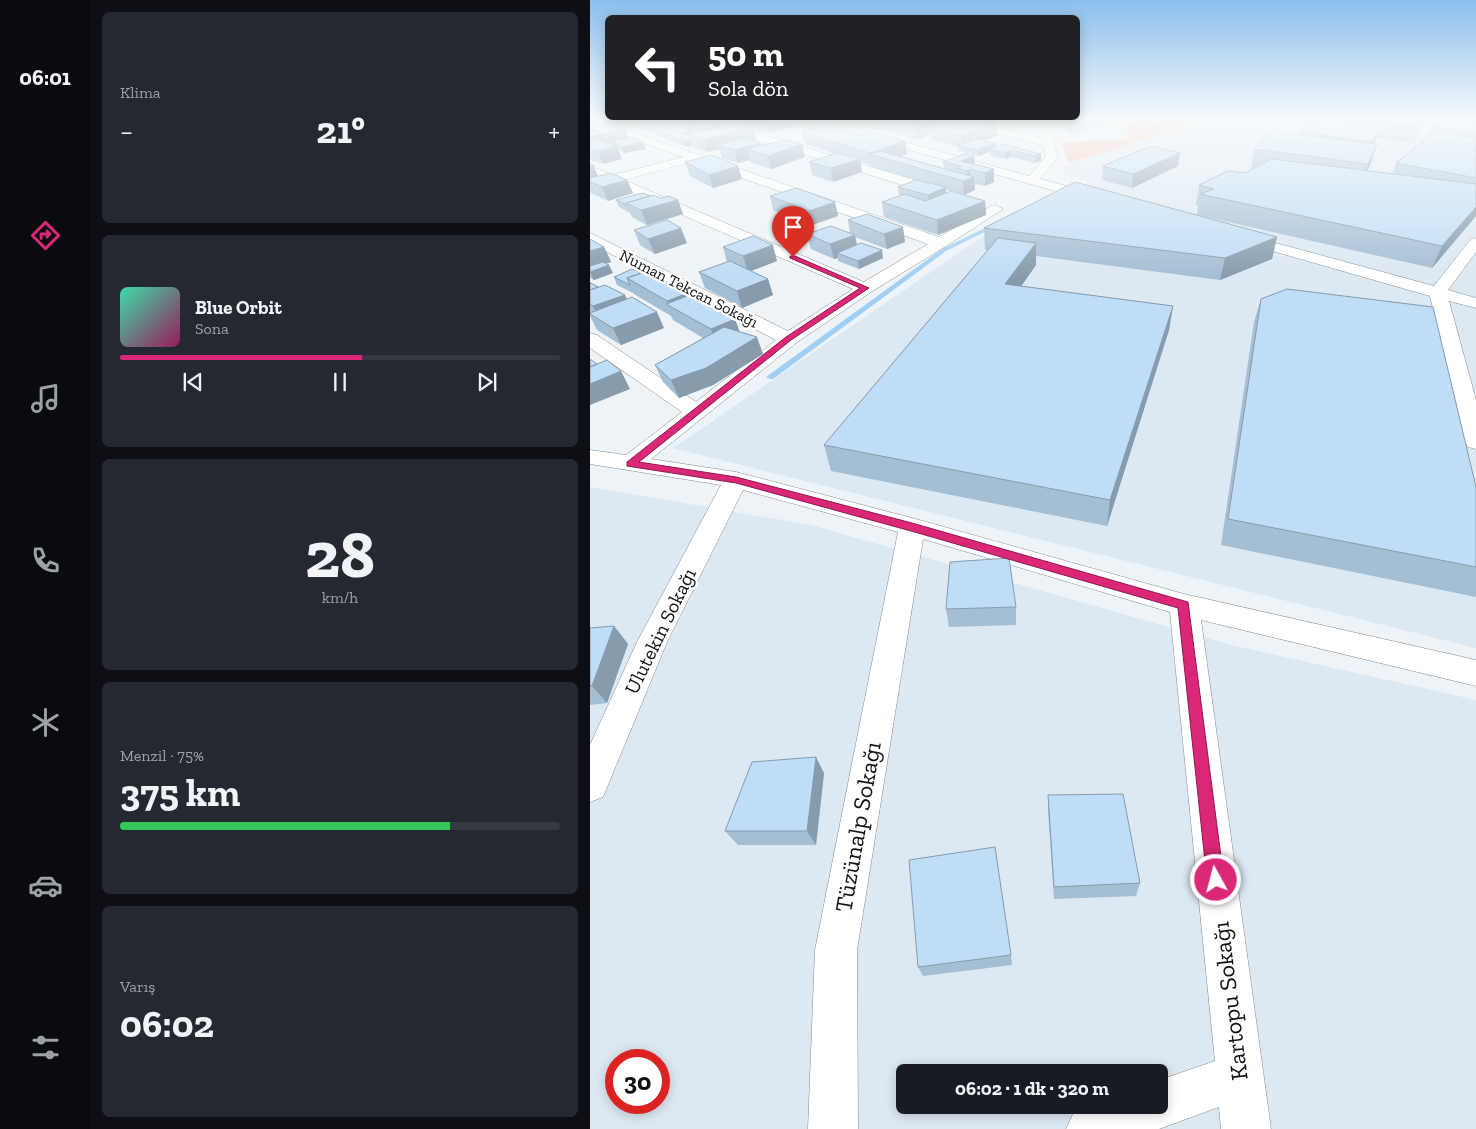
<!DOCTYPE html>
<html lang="tr">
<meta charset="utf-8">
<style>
:root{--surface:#171b24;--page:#242831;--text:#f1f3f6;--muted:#9ea1a6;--line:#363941;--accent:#db2777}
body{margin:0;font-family:"Zilla Slab",serif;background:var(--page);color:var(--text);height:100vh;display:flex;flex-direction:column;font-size:19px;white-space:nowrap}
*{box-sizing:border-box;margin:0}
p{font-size:16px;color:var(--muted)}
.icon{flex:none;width:28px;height:28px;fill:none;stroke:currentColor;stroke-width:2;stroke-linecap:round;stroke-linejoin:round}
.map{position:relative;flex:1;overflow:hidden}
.details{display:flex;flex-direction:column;gap:12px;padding:12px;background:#0d0f14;width:500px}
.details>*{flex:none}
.banner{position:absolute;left:15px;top:15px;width:475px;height:105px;border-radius:8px;box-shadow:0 2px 12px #0003;background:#202124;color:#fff;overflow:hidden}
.speed{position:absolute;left:15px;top:1049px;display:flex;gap:10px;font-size:25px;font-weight:700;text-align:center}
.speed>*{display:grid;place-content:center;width:65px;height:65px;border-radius:50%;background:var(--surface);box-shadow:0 2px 12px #0003;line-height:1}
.speed .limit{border:8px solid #d22;background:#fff;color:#111}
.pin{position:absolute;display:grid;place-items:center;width:42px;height:42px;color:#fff;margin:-51px -21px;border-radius:50% 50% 50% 0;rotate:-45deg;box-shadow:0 0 5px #0007}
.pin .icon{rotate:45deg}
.me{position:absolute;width:55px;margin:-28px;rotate:353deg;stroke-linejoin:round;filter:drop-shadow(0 0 4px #0008)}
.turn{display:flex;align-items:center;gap:18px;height:105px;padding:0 20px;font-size:22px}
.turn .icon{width:65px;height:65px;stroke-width:2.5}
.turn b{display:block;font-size:35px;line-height:42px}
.big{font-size:38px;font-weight:700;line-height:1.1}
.details .card{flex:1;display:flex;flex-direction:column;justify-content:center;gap:8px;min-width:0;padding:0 18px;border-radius:8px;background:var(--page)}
.details .dial{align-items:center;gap:0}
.dial b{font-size:65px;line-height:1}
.song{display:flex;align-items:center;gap:15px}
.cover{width:60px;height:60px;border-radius:8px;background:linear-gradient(135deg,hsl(160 70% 55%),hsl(330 70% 35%))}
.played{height:5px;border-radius:2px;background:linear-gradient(90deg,var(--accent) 55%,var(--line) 55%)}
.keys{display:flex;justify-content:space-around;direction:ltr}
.heat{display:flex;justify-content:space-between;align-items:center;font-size:28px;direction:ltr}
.charge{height:8px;border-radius:4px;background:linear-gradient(90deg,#34c759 75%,var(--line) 0)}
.trip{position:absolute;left:306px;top:1064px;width:272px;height:50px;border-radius:8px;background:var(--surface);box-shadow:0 2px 12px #0003;font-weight:700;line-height:50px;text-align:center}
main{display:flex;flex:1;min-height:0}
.dock{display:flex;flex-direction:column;width:90px;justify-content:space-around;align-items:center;background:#090b0e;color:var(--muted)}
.dock .icon{width:35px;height:35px}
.dock .current{color:var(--accent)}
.dock b{font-size:22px;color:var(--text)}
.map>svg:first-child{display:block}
.built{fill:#dce8f2;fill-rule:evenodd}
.green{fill:#ffb79f}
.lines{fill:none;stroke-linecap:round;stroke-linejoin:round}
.stream{fill:#a1cef3;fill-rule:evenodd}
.minor-casing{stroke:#858a8e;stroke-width:1}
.minor{fill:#fff;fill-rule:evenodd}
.wall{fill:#a4bed4}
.shaded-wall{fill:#869bac}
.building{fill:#bfddf6;stroke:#869bac}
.route{fill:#db2777;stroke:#8e194d}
.labels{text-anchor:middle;stroke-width:5;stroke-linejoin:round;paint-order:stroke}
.far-street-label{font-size:16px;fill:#101113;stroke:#fff}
.street-label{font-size:20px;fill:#101113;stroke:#fff}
.near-street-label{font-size:24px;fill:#101113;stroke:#fff}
</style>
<main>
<nav class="dock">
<b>06:01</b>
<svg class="icon current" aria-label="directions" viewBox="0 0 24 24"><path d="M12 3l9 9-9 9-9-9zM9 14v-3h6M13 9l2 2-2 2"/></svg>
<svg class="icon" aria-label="music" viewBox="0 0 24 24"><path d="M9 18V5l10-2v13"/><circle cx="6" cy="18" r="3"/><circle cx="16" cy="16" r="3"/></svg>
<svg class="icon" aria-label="phone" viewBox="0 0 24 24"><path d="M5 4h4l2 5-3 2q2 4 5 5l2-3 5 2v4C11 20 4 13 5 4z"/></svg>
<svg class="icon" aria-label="climate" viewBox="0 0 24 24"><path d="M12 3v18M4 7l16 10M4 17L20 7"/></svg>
<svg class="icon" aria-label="car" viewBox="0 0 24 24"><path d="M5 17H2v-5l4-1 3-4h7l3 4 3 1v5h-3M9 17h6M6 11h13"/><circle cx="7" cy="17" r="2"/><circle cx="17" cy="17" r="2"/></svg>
<svg class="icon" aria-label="filters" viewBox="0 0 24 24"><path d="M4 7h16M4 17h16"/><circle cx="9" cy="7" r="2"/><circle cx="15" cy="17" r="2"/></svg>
</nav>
<section class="details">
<div class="card"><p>Klima</p>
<div class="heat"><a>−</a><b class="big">21°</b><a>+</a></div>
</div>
<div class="card">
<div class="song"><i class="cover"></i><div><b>Blue Orbit</b><p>Sona</p></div></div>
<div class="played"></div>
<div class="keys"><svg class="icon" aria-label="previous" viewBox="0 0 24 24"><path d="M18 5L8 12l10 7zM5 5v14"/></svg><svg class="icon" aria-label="pause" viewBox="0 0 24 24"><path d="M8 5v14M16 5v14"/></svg><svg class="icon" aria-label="next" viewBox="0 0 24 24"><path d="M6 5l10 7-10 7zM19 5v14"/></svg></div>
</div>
<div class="card dial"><b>28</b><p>km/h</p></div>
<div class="card"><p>Menzil · 75%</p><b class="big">375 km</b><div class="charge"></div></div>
<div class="card"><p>Varış</p><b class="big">06:02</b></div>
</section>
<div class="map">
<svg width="886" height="1129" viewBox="0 0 886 1129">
<rect width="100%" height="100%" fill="#edf3f7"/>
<path class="built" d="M616 120H886V648L83 448 401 231 501 182 472 174 479 163Z
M0 487 221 525 641 645 886 700V1129H0ZM26 1060H69V1102H26ZM315 1072H570V1105H315Z"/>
<path class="green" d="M605 120H616L479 163 471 142 540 139 531 124 606 121Z"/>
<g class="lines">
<path class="stream" d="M405 223 407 224V226L356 251 183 379H180L176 377 352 249Z"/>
<defs>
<path id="minor" d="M0 120H6L349 237 401 206 406 205 413 209 356 246 281 292 206 343 61 459 146 472 322 518 594 594 886 660V686L611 620 681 1129H631L629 1107 569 1129H476L484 1112 499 1105H570V1080L625 1061 580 612 333 539 267 950 268 1129H218L225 950 308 532 153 490 77 642 13 797 0 802V745L47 642 131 485 0 464V450L36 455 92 412 0 348V333L7 335 106 402 186 340 0 243V233L198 331 263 289 21 184H12L11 179 0 174V166L23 175 93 157 0 124ZM104 161 338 244 274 282 34 180Z
M108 120H123L361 191 363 194 361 197H351L109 122Z
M219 120H234L439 176 456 157 453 145 356 122 355 120H372L451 138 447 120H457L468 157 450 179 514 196 516 199 514 202H504L220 122Z
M524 120H534L538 126 537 128H529Z
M649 233 844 286 881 239 886 238V252L858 290 886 298V308L859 301 886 400V449L878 447 875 442 840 296 644 240 642 237 644 234Z"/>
</defs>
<use href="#minor" class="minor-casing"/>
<use href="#minor" class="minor"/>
</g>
<path class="wall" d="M31 120H71L72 121 77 120H118L134 126 141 124 135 122 134 120H209L210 125 179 133 163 129 166 139 162 140 172 145 212 144 215 157 181 169 160 162V160L148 163 132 158 129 149 118 152 103 147V146L96 147 57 131 54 125 46 126Z
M284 120H387L406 124 407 136 394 140 406 147 451 154V161L445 163 421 157 416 159 401 156 400 152 388 156 369 151 368 147 341 140 340 131V135L326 139 285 129Z
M473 120H523L522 125 499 126 498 125V133H478Z
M729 120H833L824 143 786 138 784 144 781 163 777 171 802 174 806 163 839 136 843 127 886 120V216L842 268 607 215 608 206 606 205 609 185 655 173 665 168 661 167 664 149 709 135 710 132 725 125Z
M0 124 38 138 53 142 56 149 34 153 28 149 32 159 13 164 0 160Z
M212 132 271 135 315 141 317 154 310 156 354 168 353 162 384 156 385 164 404 169V182L395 186 385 184V190L374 195 356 189V193L395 201 396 215 348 235 294 217 292 202 309 196 308 187 325 180 281 167V165L271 162 272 172 243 182 222 175 219 162 245 154 215 144Z
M95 162 152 179 123 188 100 176Z
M0 163 8 176 37 180 43 193 18 201 1 193 0 192Z
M513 166H588L542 188 512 180Z
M180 196 245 202 248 216 222 225 183 210Z
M26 200 93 214 57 225 42 217 40 213 29 207Z
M258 220 315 242 297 249 265 237 267 245 293 258 269 269 248 261V258L244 259 221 249 217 234 260 233Z
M394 228 687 237 682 259 630 280 446 256V265L431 286 583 306 579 330 517 526 241 471 234 445 398 250H395Z
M44 230 97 243 65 254 50 245Z
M0 239 14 247 21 262 16 264 23 273 4 280 0 278Z
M133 247 187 261 161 271 178 279 183 295 152 308 115 288 109 272 137 262Z
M42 269 99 295 145 319 149 331 173 354 123 385 89 398 73 382 65 365 113 338 83 320 81 316 44 294 43 293 27 285 24 277Z
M0 283 37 299 74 328 31 345 7 330 0 316Z
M671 299 886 487V597L631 545 664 322Z
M426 607V625L359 627 356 609Z
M24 626 38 644 17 703 0 705V628Z
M234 773 226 845H148L135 831Z
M458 795 550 883 546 896 464 899 458 810Z
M421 955 422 965 333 976 328 967Z"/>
<path class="shaded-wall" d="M44 120H71L72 121 46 126Z
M97 120H118L119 125H99Z
M143 120H152L153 124 145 126Z
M182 120H209L210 125 179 133 176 121Z
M332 120H354V127L339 128 340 135 326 139 324 122Z
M133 124 135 130 113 136 111 130Z
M406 124 407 136 376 147 372 146 371 136Z
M790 125 785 143 776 160 782 142Z
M163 127 166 139 135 147 128 145 129 149 118 152 114 140Z
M35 129 40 141H23L24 145 19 146 14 134Z
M103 130 105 136 92 133Z
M13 134 18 147 0 149V137Z
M100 140 103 146 96 147 94 141Z
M315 141 317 154 299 160 280 155V153Z
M53 142 56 149 34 153 31 147Z
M171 143 175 155 157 149 160 160 148 163 144 150Z
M406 143V150L400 149V152L388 156 387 150Z
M212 144 215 157 181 169 178 156Z
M787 144 781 163 772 183 778 164Z
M27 146 32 159 13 164 8 151Z
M421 150V157L416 159 415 153Z
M590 153 588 166 542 188 543 174Z
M451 154V161L445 163V156Z
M384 156 385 169H380L381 178 384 177 385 190 374 195 373 181 377 179V171L371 161Z
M270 159 272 172 243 182 241 168Z
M3 164 9 178 0 180V165Z
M148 166 152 179 123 188 119 175Z
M404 169V182L395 186V173Z
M37 180 43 193 18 201 12 187Z
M356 187 357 201 339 209 338 195Z
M88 200 93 214 57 225 51 210Z
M395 201 396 215 348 235 347 220Z
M245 202 248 216 222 225 219 211Z
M886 207V216L842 268 852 246Z
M313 227 315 242 297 249 294 234Z
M91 228 97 243 65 254 58 239Z
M265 235 268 250 247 253 248 258 244 259 240 244Z
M687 237 682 259 630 280 635 258Z
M446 243V265L416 308 415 284Z
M183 245 187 261 158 272 153 256Z
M14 247 21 262 0 268V251Z
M292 250 293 258 269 269 268 261Z
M19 265 23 273 4 280 0 272Z
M178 279 183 295 152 308 147 291Z
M98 293 104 309 79 305 77 301Z
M35 295 42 311 10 321 3 306Z
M583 306 579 330 517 526 520 500Z
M67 312 74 328 31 345 23 328Z
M145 319 151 336 127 346 121 329Z
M167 337 173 354 123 385 89 398 81 380Z
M31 371 40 389 0 405V384Z
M24 626 38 644 17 703 2 686Z
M226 757 234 773 226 845 217 831Z"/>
<path class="building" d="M78 120 103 130 92 133 99 135 100 140 94 141 54 125Z
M120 120 133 124 111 130 98 125Z
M170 120H182L176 121Z
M313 120H332L324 122Z
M366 120H387L406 124 371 136 339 128Z
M478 120H498V121H479Z
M729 120H742L790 125 782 142 710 132 717 124 725 125Z
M780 120H833L830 126Z
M846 120H886V133L843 127Z
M11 122 12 123 0 125V124Z
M16 122 35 129 14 134 0 128V125Z
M148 123 163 127 114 140 99 135Z
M237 125 271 135 280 132 315 141 280 153 212 132Z
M0 129 13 134 0 137Z
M680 131 787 144 778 164 664 149Z
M846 131 886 138V178L806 163Z
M44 137 53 142 31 147 23 141Z
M0 138H1L27 146 8 151 0 149Z
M155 138 171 143 144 150 128 145Z
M386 139 406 143 387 150 368 145Z
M196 140 212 144 178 156 157 149Z
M412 144 451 154 445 156 421 150 415 153 400 149Z
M561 146 590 153 543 174 513 166Z
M290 151 384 177 373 181 279 154Z
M248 153 270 159 241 168 219 162Z
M375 154 384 156 371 161 404 169 395 173 380 169 377 171 366 168 371 166 353 162Z
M122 155 148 166 119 175 95 162Z
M682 159 886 184V207L852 246 610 194 624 189 609 185 638 171 655 173Z
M21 173 37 180 12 187 0 182V178Z
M326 180 356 187 338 195 308 187Z
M485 182 687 237 635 258 394 228Z
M206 188 245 202 219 211 180 196Z
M361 191 395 201 347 220 292 202 315 194 335 201Z
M53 193 60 196 36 203 37 205 26 200Z
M64 195 71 198 78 196 88 200 51 210 36 203Z
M277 214 313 227 294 234 258 220Z
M77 220 91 228 58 239 44 230Z
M241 226 265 235 240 244 217 234Z
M163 236 183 245 153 256 133 247Z
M408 238 446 243 415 284 583 306 520 500 234 445Z
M0 239 14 247 0 251Z
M271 243 292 250 268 261 247 253Z
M140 261 178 279 147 291 109 272Z
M13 262 19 265 0 272V266Z
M42 269 52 273 37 278 40 285 24 277Z
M57 271 98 293 77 301 37 278Z
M0 283H1L8 287 0 290Z
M15 285 35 295 3 306 0 304V290Z
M697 289 843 307 886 487V567L638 519 671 299Z
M100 295 145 319 121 329 76 304Z
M42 297 67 312 23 328 0 314V313Z
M134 327 167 337 116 368 81 380 65 365Z
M0 359 7 364 0 367Z
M17 360 31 371 0 384V367Z
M419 558 426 607 356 609 360 562Z
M24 626 2 686H0V628Z
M226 757 217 831H135L162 762Z
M533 794 550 883 464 887 458 795Z
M405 847 421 955 328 967 319 860Z"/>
<linearGradient id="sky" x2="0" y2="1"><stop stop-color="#8bbeec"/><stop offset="0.43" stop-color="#f7fafb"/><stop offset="1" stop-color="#f7fafb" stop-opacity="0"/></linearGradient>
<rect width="886" height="278" fill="url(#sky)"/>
<path class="route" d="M200 256H205L279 288 201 340 49 462 146 477 322 523 598 602 634 880 631 885 626 888 620 885 617 880 588 608 321 531 146 483 37 466V462L196 337 270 288 200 258Z"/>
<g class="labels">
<g class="far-street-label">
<text transform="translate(99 288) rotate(27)" y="6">Numan Tekcan Sokağı</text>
</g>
<g class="street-label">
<text transform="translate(70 631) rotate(-64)" y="7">Ulutekin Sokağı</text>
</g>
<g class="near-street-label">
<text transform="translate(268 827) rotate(-80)" y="8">Tüzünalp Sokağı</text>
<text transform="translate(640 1001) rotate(-97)" y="8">Kartopu Sokağı</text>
</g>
</g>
</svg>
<div class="speed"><div class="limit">30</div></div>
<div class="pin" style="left:203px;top:257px;background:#d93025"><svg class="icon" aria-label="arrive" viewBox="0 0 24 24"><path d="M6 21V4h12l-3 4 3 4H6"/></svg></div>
<svg class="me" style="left:626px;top:880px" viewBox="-20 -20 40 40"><circle r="17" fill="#db2777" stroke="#fff" stroke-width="3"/><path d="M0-11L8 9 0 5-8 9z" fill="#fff"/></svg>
<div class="trip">06:02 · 1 dk · 320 m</div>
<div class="banner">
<div class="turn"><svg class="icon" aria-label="left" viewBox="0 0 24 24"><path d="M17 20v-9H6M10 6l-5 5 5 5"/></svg><div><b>50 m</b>Sola dön</div></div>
</div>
</div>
</main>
